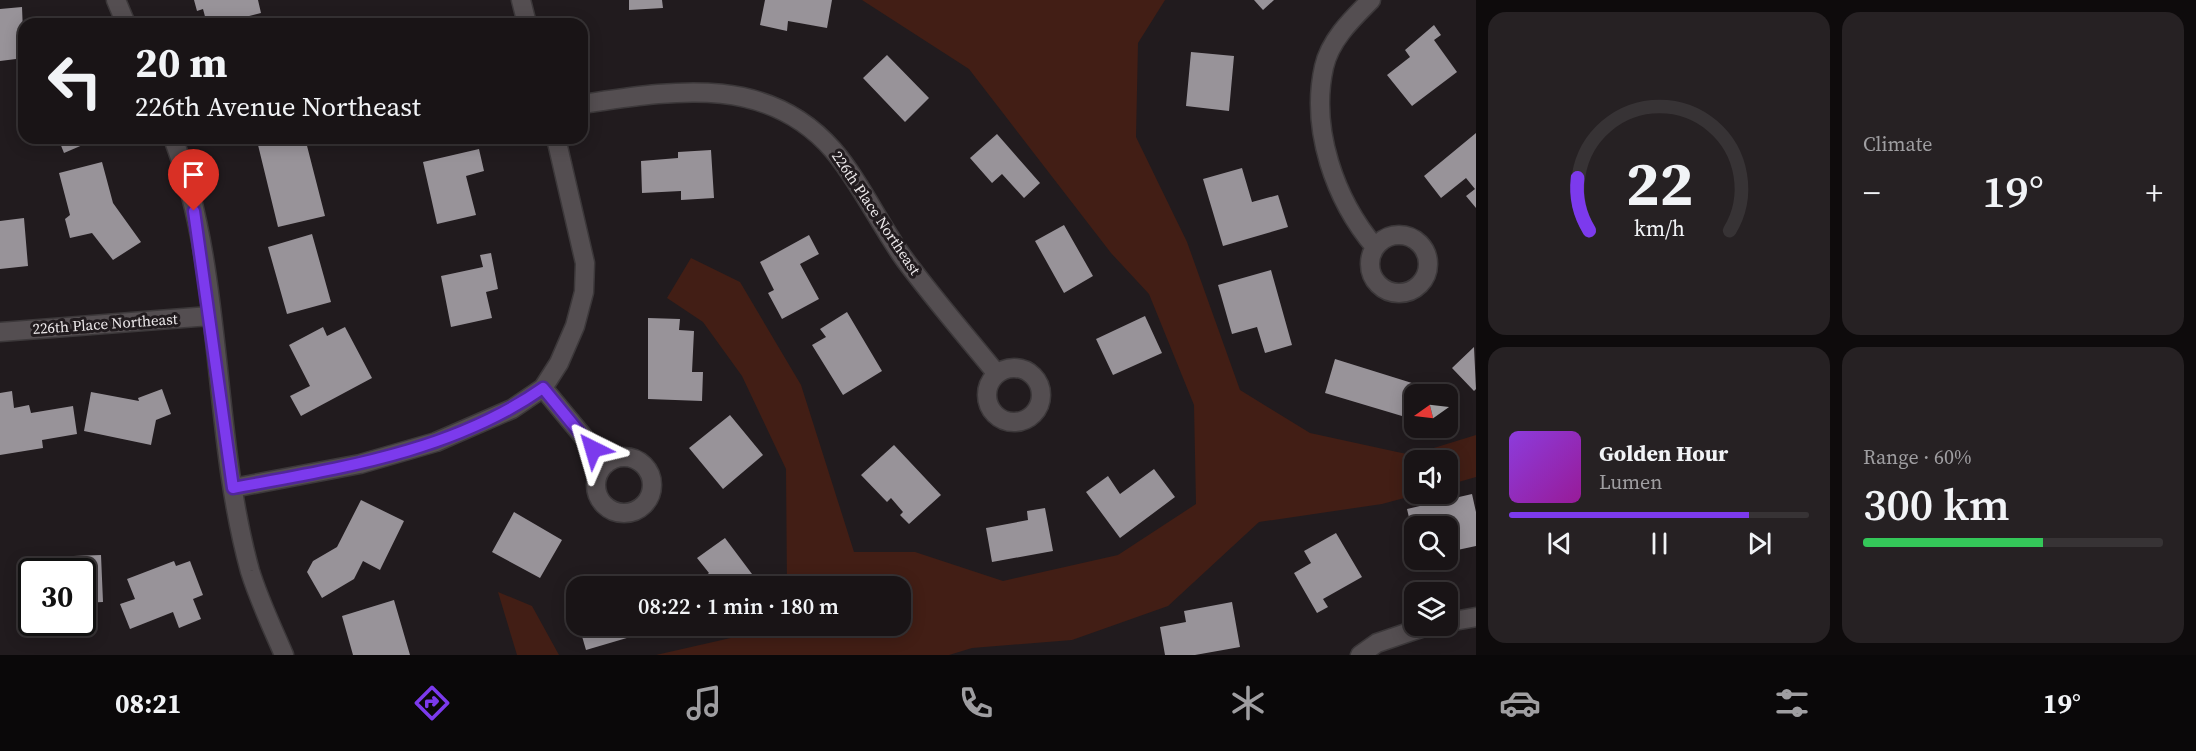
<!DOCTYPE html>
<meta charset="utf-8">
<style>
:root{--surface:#191416;--page:#262123;--text:#f1f3f6;--muted:#9f9ea1;--line:#373335;--accent:#7c3aed}
body{margin:0;font-family:"Source Serif 4",serif;background:var(--page);color:var(--text);height:100vh;display:flex;flex-direction:column;font-size:22px;white-space:nowrap}
*{box-sizing:border-box;margin:0}
p{font-size:20px;color:var(--muted)}
.icon{flex:none;width:33px;height:33px;fill:none;stroke:currentColor;stroke-width:2;stroke-linecap:round;stroke-linejoin:round}
.map{position:relative;flex:1;overflow:hidden}
.sheet{display:flex;flex-direction:column;gap:12px;padding:12px;background:#0e0b0c;width:720px}
.sheet>*{flex:none}
.guide{position:absolute;left:18px;top:18px;width:570px;height:126px;border-radius:18px;box-shadow:0 3px 15px #0003,0 0 0 2px var(--line);background:#191416;color:var(--text);overflow:hidden}
.needle{width:39px;rotate:256deg}
.fabs{position:absolute;left:1404px;top:384px;display:grid;gap:12px}
.fabs a{display:grid;place-items:center;width:54px;height:54px;border-radius:12px;background:var(--surface);box-shadow:0 3px 15px #0003,0 0 0 2px var(--line);font-size:30px}
.speed{position:absolute;left:18px;top:558px;display:flex;gap:12px;font-size:30px;font-weight:700;text-align:center}
.speed>*{display:grid;place-content:center;width:78px;height:78px;border-radius:50%;background:var(--surface);box-shadow:0 3px 15px #0003,0 0 0 2px var(--line);line-height:1}
.speed .limit{border:3px solid #111;border-radius:9px;background:#fff;color:#111}
.pin{position:absolute;display:grid;place-items:center;width:51px;height:51px;color:#fff;margin:-62px -26px;border-radius:50% 50% 50% 0;rotate:-45deg;box-shadow:0 0 6px #0007}
.pin .icon{rotate:45deg}
.me{position:absolute;width:66px;margin:-33px;rotate:320deg;stroke-linejoin:round;filter:drop-shadow(0 0 4px #0008)}
.turn{display:flex;align-items:center;gap:21px;height:126px;padding:0 18px;font-size:27px}
.turn .icon{width:78px;height:78px;stroke-width:2.5}
.turn b{display:block;font-size:42px;line-height:51px}
.big{font-size:45px;font-weight:600;line-height:1.1}
.sheet .tile{flex:1;display:flex;flex-direction:column;justify-content:center;gap:9px;min-width:0;padding:0 21px;border-radius:18px;background:var(--page)}
.sheet .dial{align-items:center;gap:0}
.dial svg{height:156px;overflow:visible;fill:none;stroke:var(--line);stroke-width:7;stroke-linecap:round;text-anchor:middle}
.dial text{fill:var(--text);stroke:none}
.song{display:flex;align-items:center;gap:18px}
.cover{width:72px;height:72px;border-radius:9px;background:linear-gradient(135deg,hsl(270 70% 55%),hsl(300 70% 35%))}
.played{height:6px;border-radius:3px;background:linear-gradient(90deg,var(--accent) 80%,var(--line) 80%)}
.keys{display:flex;justify-content:space-around;direction:ltr}
.heat{display:flex;justify-content:space-between;align-items:center;font-size:33px;direction:ltr}
.charge{height:9px;border-radius:4px;background:linear-gradient(90deg,#34c759 60%,var(--line) 0)}
.sheet .tiles{flex:1;display:grid;gap:12px;grid-template-columns:repeat(2,1fr)}
.trip{position:absolute;left:566px;top:576px;width:345px;height:60px;border-radius:18px;background:var(--surface);box-shadow:0 3px 15px #0003,0 0 0 2px var(--line);font-weight:600;line-height:60px;text-align:center}
.dock{display:flex;height:96px;justify-content:space-around;align-items:center;background:#0a0809;color:var(--muted)}
.dock .icon{width:42px;height:42px}
.dock .selected{color:var(--accent)}
.dock b{font-size:27px;color:var(--text)}
main{display:flex;flex:1;min-height:0}
.map>svg:first-child{display:block}
.green{fill:#421e15}
.building{fill:#989399}
.lines{fill:none;stroke-linecap:round;stroke-linejoin:round}
.street-casing{stroke:#3c383a;stroke-width:21}
.street{stroke:#544e51;stroke-width:18}
.route-casing{stroke:#51269a;stroke-width:15}
.route{stroke:#7c3aed;stroke-width:10}
.labels{text-anchor:middle;stroke-width:6;stroke-linejoin:round;paint-order:stroke}
.street-label{font-size:15px;fill:#ece8ea;stroke:#211b1e}
</style>
<main>
<div class="map">
<svg width="1476" height="655" viewBox="0 0 1476 655">
<rect width="100%" height="100%" fill="#211b1e"/>
<path class="green" d="M862 0H1165L1138 43 1136 137 1187 242 1240 390 1310 433 1411 455 1476 435V477L1448 485V460H1414V494H1419L1382 504 1259 522 1168 606 1072 640 972 648 949 655H656L735 637 749 626H900V586H787L786 469 742 376 703 322 667 298 691 258 740 282 801 385 854 552H915L1003 581 1118 555 1196 504 1194 405 1149 294 1111 253 969 69Z
M498 592 532 606 559 655H517Z"/>
<path class="building" d="M194 0H258L261 13 218 24H207L203 9 197 11Z
M629 0H662L663 8 629 10Z
M765 0H832L827 28 788 21 787 31 760 25Z
M1254 0H1274L1263 10Z
M22 7 24 58 0 61V9Z
M57 19 58 24H28L27 22Z
M1434 25 1441 35 1434 40 1457 72 1412 106 1387 75 1410 57 1405 50Z
M1191 52 1234 56 1229 111 1186 106Z
M887 55 929 98 905 122 863 78Z
M1476 133V208L1466 196 1475 189 1466 178 1441 198 1424 176Z
M997 134 1040 183 1024 198 1002 174 992 183 970 158Z
M58 138H99L64 153Z
M287 138H305L325 216 278 227 258 145Z
M479 149 484 171 466 176 476 215 437 224 423 162Z
M711 150 714 198 681 200V191L642 193 641 161 678 158V152Z
M102 162 113 203 141 242 113 260 92 233 70 238 65 219 70 215 59 173Z
M1242 168 1252 202 1278 195 1288 227 1223 246 1203 179Z
M24 218 28 266 0 269V221Z
M1064 225 1093 276 1064 293 1035 241Z
M312 234 331 302 287 314 268 247Z
M809 235 819 254 800 264 819 299 782 319 768 293 774 290 760 262Z
M491 253 498 289 486 292 492 318 451 327 441 276 483 267 480 255Z
M1271 270 1292 345 1265 353 1257 327 1232 334 1218 285Z
M847 312 882 371 843 395 812 345 826 337 820 329Z
M1145 316 1162 353 1113 375 1096 339Z
M648 318 680 319 679 330 694 331 692 372H703L702 401 648 399Z
M323 327 327 336 345 327 372 378 301 416 290 396 310 386 289 345Z
M1474 347 1476 389 1474 391 1452 368Z
M1335 359 1412 383 1402 416 1325 393Z
M162 389 171 414 156 420 151 445 84 431 91 392 139 401 138 398Z
M12 391 14 408 29 405 31 413 73 406 77 434 42 440 43 448 0 455V393Z
M730 415 763 455 723 489 689 448Z
M894 445 941 495 909 524 900 515 903 512 891 498 887 502 861 475Z
M1154 469 1175 497 1120 538 1086 492 1108 476 1120 494Z
M1472 494 1476 512V546L1448 552V526H1414V539L1407 509Z
M361 500 404 521 380 570 363 561 354 579 322 598 307 572 313 561 337 547Z
M1045 508 1053 551 992 562 986 528 1028 520 1027 511Z
M514 512 562 540 540 578 492 552Z
M1336 533 1362 577 1323 599 1328 607 1317 613 1294 573 1311 563 1304 551Z
M725 538 761 586H711L704 577 709 573 697 558Z
M101 555 103 602 82 603V572H30V567L46 566V557Z
M174 561 176 566 190 561 203 595 193 599 201 619 179 628 173 612 130 629 120 604 135 599 127 579Z
M394 600 410 655H353L342 616Z
M1232 602 1240 647 1195 655H1165L1160 627 1186 622 1184 611Z
M579 626H634L637 635 586 650Z"/>
<g class="lines">
<defs>
<path id="street" d="M116 0 126 24
M521 0 527 24
M1371 0C1352 19 1330 40 1324 67 1310 129 1335 200 1375 247
M582 104C671 91 766 73 833 150 859 180 881 227 905 260 934 299 966 336 997 374
M173 138C225 276 211 430 250 571 259 600 272 627 284 655
M1370 264a29 29 0 1 1 58 0a29 29 0 1 1-58 0Z
M0 332 210 316
M987 395a27 27 0 1 1 54 0a27 27 0 1 1-54 0Z
M543 388 606 464
M596 485a28 28 0 1 1 56 0a28 28 0 1 1-56 0Z
M233 488 360 464 436 442 512 409 543 388 559 363 575 326 584 292 585 263 556 138
M1448 622 1476 617
M1360 655 1377 643 1427 626"/>
</defs>
<use href="#street" class="street-casing"/>
<use href="#street" class="street"/>
</g>
<g class="lines">
<defs>
<path id="route" d="M194 211 233 488C340 468 452 452 543 388L593 449"/>
</defs>
<use href="#route" class="route-casing"/>
<use href="#route" class="route"/>
</g>
<g class="labels">
<g class="street-label">
<text transform="translate(876 213) rotate(56)" y="5">226th Place Northeast</text>
<text transform="translate(105 324) rotate(-4)" y="5">226th Place Northeast</text>
</g>
</g>
</svg>
<div class="fabs">
<a><svg class="needle" viewBox="-14 -14 28 28"><path d="M0-13l5 13h-10z" fill="#e53935"/><path d="M0 13l5-13h-10z" fill="#9f9ea1"/></svg></a>
<a><svg class="icon" aria-label="sound" viewBox="0 0 24 24"><path d="M4 9h4l5-4v14l-5-4H4zM17 9q2 3 0 6"/></svg></a>
<a><svg class="icon" aria-label="search" viewBox="0 0 24 24"><circle cx="10" cy="10" r="6"/><path d="M15 15l6 6"/></svg></a>
<a><svg class="icon" aria-label="layers" viewBox="0 0 24 24"><path d="M12 4l9 5-9 5-9-5zM3 14l9 5 9-5"/></svg></a>
</div>
<div class="speed"><div class="limit">30</div></div>
<div class="pin" style="left:194px;top:211px;background:#d93025"><svg class="icon" aria-label="arrive" viewBox="0 0 24 24"><path d="M6 21V4h12l-3 4 3 4H6"/></svg></div>
<svg class="me" style="left:593px;top:449px" viewBox="-20 -20 40 40"><path d="M0-17L14 15 0 8-14 15z" fill="#7c3aed" stroke="#fff" stroke-width="4"/></svg>
<div class="trip">08:22 · 1 min · 180 m</div>
<div class="guide">
<div class="turn"><svg class="icon" aria-label="left" viewBox="0 0 24 24"><path d="M17 20v-9H6M10 6l-5 5 5 5"/></svg><div><b>20 m</b>226th Avenue Northeast</div></div>
</div>
</div>
<section class="sheet">
<div class="tiles">
<div class="tile dial"><svg viewBox="0 0 100 80">
<path d="M14 69A42 42 0 1 1 86 69"/>
<path d="M14 69A42 42 0 0 1 8 42" stroke="#7c3aed"/>
<text x="50" y="56" font-size="32" font-weight="700">22</text>
<text x="50" y="72" font-size="11">km/h</text>
</svg></div>
<div class="tile"><p>Climate</p>
<div class="heat"><a>−</a><b class="big">19°</b><a>+</a></div>
</div>
<div class="tile">
<div class="song"><i class="cover"></i><div><b>Golden Hour</b><p>Lumen</p></div></div>
<div class="played"></div>
<div class="keys"><svg class="icon" aria-label="previous" viewBox="0 0 24 24"><path d="M18 5L8 12l10 7zM5 5v14"/></svg><svg class="icon" aria-label="pause" viewBox="0 0 24 24"><path d="M8 5v14M16 5v14"/></svg><svg class="icon" aria-label="next" viewBox="0 0 24 24"><path d="M6 5l10 7-10 7zM19 5v14"/></svg></div>
</div>
<div class="tile"><p>Range · 60%</p><b class="big">300 km</b><div class="charge"></div></div>
</div>
</section>
</main>
<nav class="dock">
<b>08:21</b>
<svg class="icon selected" aria-label="directions" viewBox="0 0 24 24"><path d="M12 3l9 9-9 9-9-9zM9 14v-3h6M13 9l2 2-2 2"/></svg>
<svg class="icon" aria-label="music" viewBox="0 0 24 24"><path d="M9 18V5l10-2v13"/><circle cx="6" cy="18" r="3"/><circle cx="16" cy="16" r="3"/></svg>
<svg class="icon" aria-label="phone" viewBox="0 0 24 24"><path d="M5 4h4l2 5-3 2q2 4 5 5l2-3 5 2v4C11 20 4 13 5 4z"/></svg>
<svg class="icon" aria-label="climate" viewBox="0 0 24 24"><path d="M12 3v18M4 7l16 10M4 17L20 7"/></svg>
<svg class="icon" aria-label="car" viewBox="0 0 24 24"><path d="M5 17H2v-5l4-1 3-4h7l3 4 3 1v5h-3M9 17h6M6 11h13"/><circle cx="7" cy="17" r="2"/><circle cx="17" cy="17" r="2"/></svg>
<svg class="icon" aria-label="filters" viewBox="0 0 24 24"><path d="M4 7h16M4 17h16"/><circle cx="9" cy="7" r="2"/><circle cx="15" cy="17" r="2"/></svg>
<b>19°</b>
</nav>
